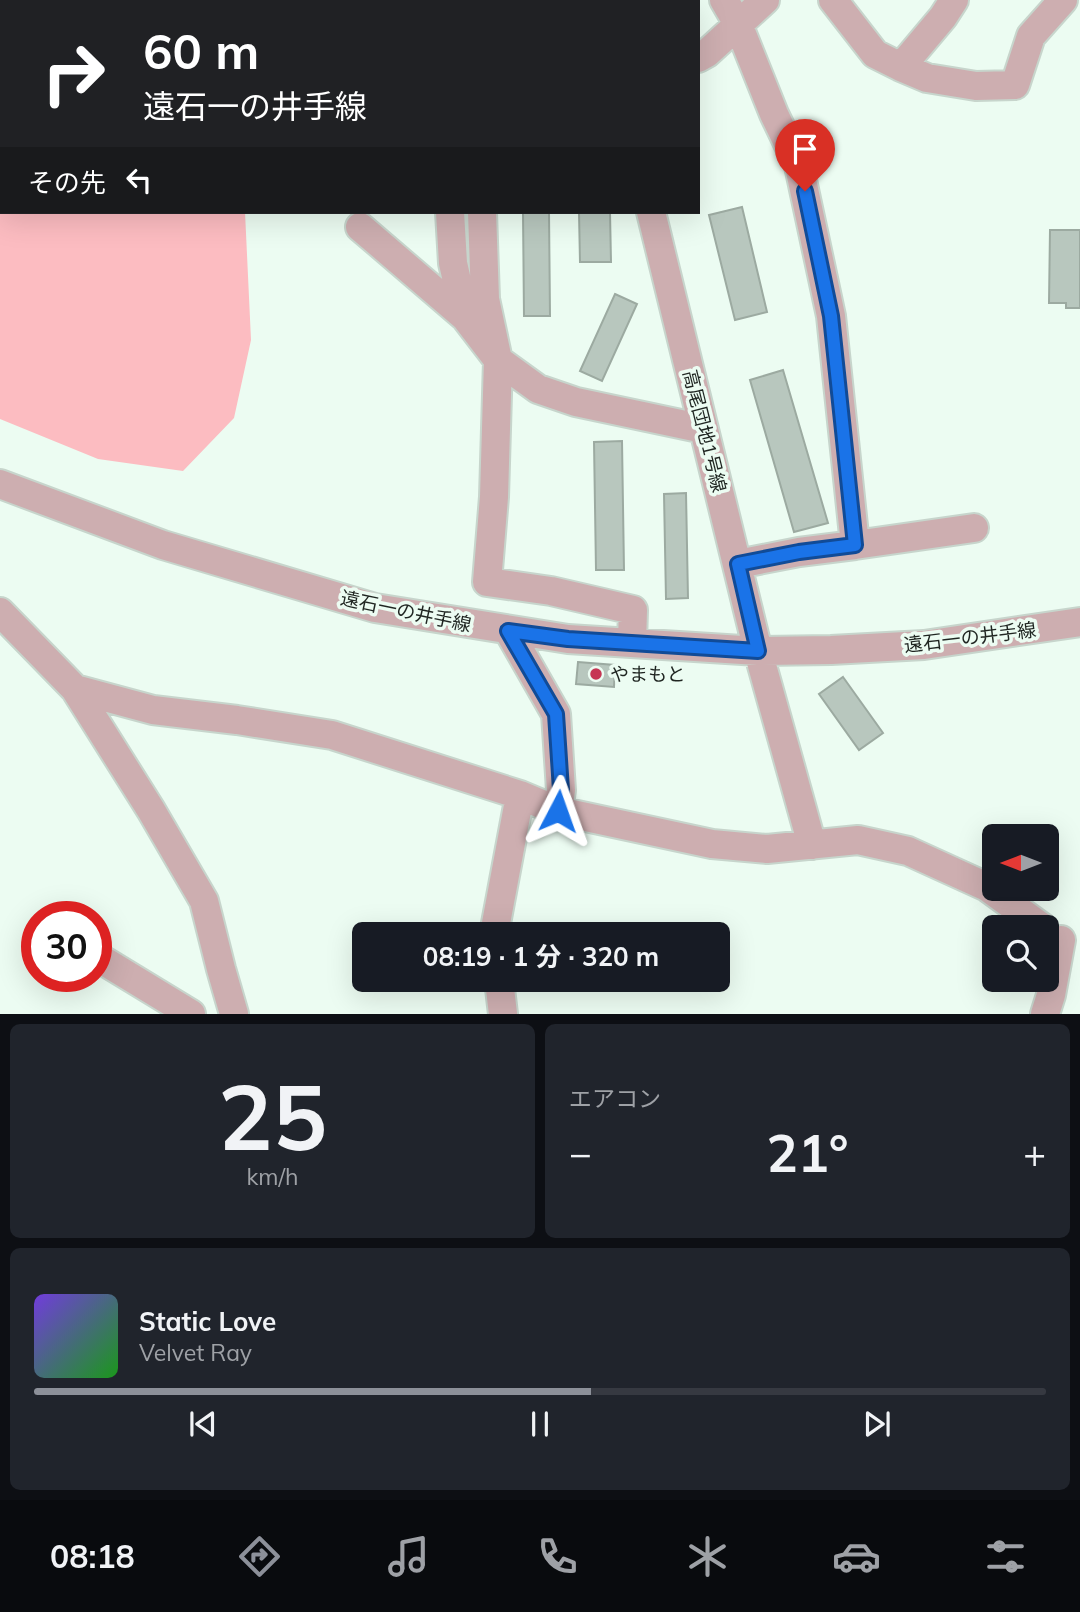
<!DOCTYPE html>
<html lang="ja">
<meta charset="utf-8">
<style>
:root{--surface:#171b24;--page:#20242c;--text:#f1f3f6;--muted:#9ea1a6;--line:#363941;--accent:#8c9099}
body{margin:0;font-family:Mulish,"Noto Sans JP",sans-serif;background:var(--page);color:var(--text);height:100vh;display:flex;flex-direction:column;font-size:26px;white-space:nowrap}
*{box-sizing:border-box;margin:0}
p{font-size:23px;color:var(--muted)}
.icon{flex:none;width:38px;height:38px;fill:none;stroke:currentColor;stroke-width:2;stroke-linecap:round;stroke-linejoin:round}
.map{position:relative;height:1014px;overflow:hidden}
.sheet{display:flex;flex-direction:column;gap:10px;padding:10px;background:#0d0f14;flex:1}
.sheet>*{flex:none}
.top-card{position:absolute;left:0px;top:0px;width:700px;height:214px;box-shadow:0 7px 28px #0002;background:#202124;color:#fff;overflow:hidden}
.needle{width:46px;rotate:270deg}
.controls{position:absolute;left:982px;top:824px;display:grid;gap:14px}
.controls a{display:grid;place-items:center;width:77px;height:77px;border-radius:10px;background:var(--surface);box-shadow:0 7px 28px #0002;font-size:35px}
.speed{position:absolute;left:21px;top:901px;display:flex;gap:14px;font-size:35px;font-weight:700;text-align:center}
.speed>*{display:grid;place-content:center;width:91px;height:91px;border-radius:50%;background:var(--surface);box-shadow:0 7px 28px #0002;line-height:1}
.speed .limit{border:10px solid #d22;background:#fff;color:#111}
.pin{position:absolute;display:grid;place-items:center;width:60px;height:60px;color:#fff;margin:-72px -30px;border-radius:50% 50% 50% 0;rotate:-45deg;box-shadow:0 0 7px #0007}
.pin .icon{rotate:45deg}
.me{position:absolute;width:77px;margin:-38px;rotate:4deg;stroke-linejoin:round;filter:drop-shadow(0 0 5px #0008)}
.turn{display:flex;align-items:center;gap:24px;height:147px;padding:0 28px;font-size:32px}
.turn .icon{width:91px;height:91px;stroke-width:2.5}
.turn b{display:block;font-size:49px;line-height:60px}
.then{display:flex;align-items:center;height:66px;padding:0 28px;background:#0003;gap:14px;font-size:26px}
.big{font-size:52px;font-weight:700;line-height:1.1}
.sheet .widget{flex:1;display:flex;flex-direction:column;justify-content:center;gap:10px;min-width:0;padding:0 24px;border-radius:10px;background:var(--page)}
.sheet .dial{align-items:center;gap:0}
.dial b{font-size:91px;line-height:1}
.song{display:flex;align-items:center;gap:21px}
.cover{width:84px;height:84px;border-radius:10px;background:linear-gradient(135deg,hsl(260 70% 55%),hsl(120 70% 35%))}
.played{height:7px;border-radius:4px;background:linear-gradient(90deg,var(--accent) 55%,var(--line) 55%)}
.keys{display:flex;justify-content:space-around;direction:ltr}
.heat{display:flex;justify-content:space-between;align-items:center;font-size:38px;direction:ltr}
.sheet .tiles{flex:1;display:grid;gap:10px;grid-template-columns:1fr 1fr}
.widget:last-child{grid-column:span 2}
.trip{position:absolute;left:352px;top:922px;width:378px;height:70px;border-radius:10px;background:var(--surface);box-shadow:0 7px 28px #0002;font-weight:700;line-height:70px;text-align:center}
.dock{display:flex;height:112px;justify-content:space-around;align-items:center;background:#090b0e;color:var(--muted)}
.dock .icon{width:49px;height:49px}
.dock .current{color:var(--accent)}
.dock b{font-size:32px;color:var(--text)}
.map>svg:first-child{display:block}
.green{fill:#fcbcc1}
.building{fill:#b8c7be;stroke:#9caaa1;stroke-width:2}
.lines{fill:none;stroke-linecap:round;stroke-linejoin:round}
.minor-casing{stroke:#c7d5cc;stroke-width:32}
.minor{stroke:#cdaeb0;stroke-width:28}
.route-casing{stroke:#114b97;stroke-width:18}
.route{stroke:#1a73e8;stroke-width:12}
.poi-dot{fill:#c63654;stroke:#ecfcf2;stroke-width:2.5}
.labels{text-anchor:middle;stroke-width:7;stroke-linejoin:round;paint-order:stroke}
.street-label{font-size:19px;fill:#1f2521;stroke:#ecfcf2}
.poi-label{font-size:19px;fill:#1f2521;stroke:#ecfcf2;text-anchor:start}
</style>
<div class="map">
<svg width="1080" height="1014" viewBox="0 0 1080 1014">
<rect width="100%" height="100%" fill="#ecfcf2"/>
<path class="green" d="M0 0H245V2H2V212H245L251 340 234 418 183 471 98 459 0 419Z"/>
<path class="building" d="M742 207 767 312 735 320 709 215Z
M523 212H549L550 316H524Z
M579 212H610L611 262H580Z
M1050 230H1080V308H1066V303H1049Z
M615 294 637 304 602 381 580 371Z
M783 370 828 523 794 532 750 380Z
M622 441 624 570H596L594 442Z
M686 493 688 598 666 599 664 494Z
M578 662 615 665 614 687 576 684Z
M843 677 883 733 859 750 819 694Z"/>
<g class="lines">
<defs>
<path id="minor" d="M222 0 223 2
M413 0V2
M502 0 504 2
M605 0 606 2
M724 0 738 24 774 114 799 166 831 316 855 545 799 552 738 564
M833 0 875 54 901 67 927 78 976 86 1015 85 1031 36 1063 0
M698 58 707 53 765 0
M901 67 943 17 954 0
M450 212 453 263 465 317 498 360 538 389 576 402 704 429
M482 212 485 299 498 360 494 497 487 582 551 591 633 610 632 642
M651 212 758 651 812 845
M360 227 465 317
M0 484 163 545 375 608 568 639 758 651 831 650 924 645 1080 622
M855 545 974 528
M0 612 75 689 151 810 204 901 221 969 234 1014
M508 630 556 714 561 790 558 811
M75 689 153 710 237 720 332 735 520 795 558 811 712 844 767 849 858 840 908 851 987 887 1043 928
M494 934 520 795
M99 958 191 1014
M499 980 503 1014
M1045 1014 1051 995 1061 940"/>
</defs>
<use href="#minor" class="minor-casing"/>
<use href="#minor" class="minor"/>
</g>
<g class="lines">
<defs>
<path id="route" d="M558 811 561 790 556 714 508 631 568 639 758 651 738 564 799 552 855 545 831 316 805 191"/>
</defs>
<use href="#route" class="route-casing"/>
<use href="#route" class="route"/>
</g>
<circle class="poi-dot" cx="596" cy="674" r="7"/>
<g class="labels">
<g class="street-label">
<text transform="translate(705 431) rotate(76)" y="7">高尾団地1号線</text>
<text transform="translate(406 611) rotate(12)" y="7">遠石一の井手線</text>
<text transform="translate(970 637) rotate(-7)" y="7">遠石一の井手線</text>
</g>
<g class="poi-label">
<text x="610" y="681">やまもと</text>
</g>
</g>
</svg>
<div class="controls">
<a><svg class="needle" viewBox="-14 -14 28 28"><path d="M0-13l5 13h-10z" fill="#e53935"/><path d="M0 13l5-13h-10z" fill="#9ea1a6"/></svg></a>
<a><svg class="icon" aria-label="search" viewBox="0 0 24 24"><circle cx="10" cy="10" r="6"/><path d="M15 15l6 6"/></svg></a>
</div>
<div class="speed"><div class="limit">30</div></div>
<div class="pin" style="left:805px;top:191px;background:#d93025"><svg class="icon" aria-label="arrive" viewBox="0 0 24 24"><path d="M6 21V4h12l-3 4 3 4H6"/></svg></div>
<svg class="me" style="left:558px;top:811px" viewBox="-20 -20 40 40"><path d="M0-17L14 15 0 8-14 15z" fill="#1a73e8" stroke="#fff" stroke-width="4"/></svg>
<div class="trip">08:19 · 1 分 · 320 m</div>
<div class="top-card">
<div class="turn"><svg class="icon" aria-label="right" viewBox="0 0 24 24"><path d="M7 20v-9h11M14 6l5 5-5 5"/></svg><div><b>60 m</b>遠石一の井手線</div></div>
<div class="then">その先<svg class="icon" aria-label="left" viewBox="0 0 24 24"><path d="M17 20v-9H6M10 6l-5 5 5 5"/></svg></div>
</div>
</div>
<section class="sheet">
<div class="tiles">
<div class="widget dial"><b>25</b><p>km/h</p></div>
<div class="widget"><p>エアコン</p>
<div class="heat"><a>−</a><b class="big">21°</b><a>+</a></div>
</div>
<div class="widget">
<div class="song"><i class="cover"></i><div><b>Static Love</b><p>Velvet Ray</p></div></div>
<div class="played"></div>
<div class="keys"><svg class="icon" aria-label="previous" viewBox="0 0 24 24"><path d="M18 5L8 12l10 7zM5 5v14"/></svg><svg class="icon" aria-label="pause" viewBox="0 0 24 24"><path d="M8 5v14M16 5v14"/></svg><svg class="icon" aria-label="next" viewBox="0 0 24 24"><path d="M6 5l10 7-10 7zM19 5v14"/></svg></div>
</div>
</div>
</section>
<nav class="dock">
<b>08:18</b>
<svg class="icon current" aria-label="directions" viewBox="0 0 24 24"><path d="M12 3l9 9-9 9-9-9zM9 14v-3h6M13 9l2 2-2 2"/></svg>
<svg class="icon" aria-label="music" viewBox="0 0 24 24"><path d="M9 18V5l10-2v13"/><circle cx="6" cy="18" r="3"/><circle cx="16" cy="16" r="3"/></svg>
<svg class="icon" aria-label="phone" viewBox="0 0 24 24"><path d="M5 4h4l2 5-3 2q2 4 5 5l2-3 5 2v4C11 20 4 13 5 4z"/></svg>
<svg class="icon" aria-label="climate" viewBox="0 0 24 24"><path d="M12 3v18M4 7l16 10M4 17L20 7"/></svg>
<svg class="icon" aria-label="car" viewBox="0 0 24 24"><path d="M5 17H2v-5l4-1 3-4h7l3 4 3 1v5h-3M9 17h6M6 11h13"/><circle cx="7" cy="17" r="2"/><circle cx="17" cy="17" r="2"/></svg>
<svg class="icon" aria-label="filters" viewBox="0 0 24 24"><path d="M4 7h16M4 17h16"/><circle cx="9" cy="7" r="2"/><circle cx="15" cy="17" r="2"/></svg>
</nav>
